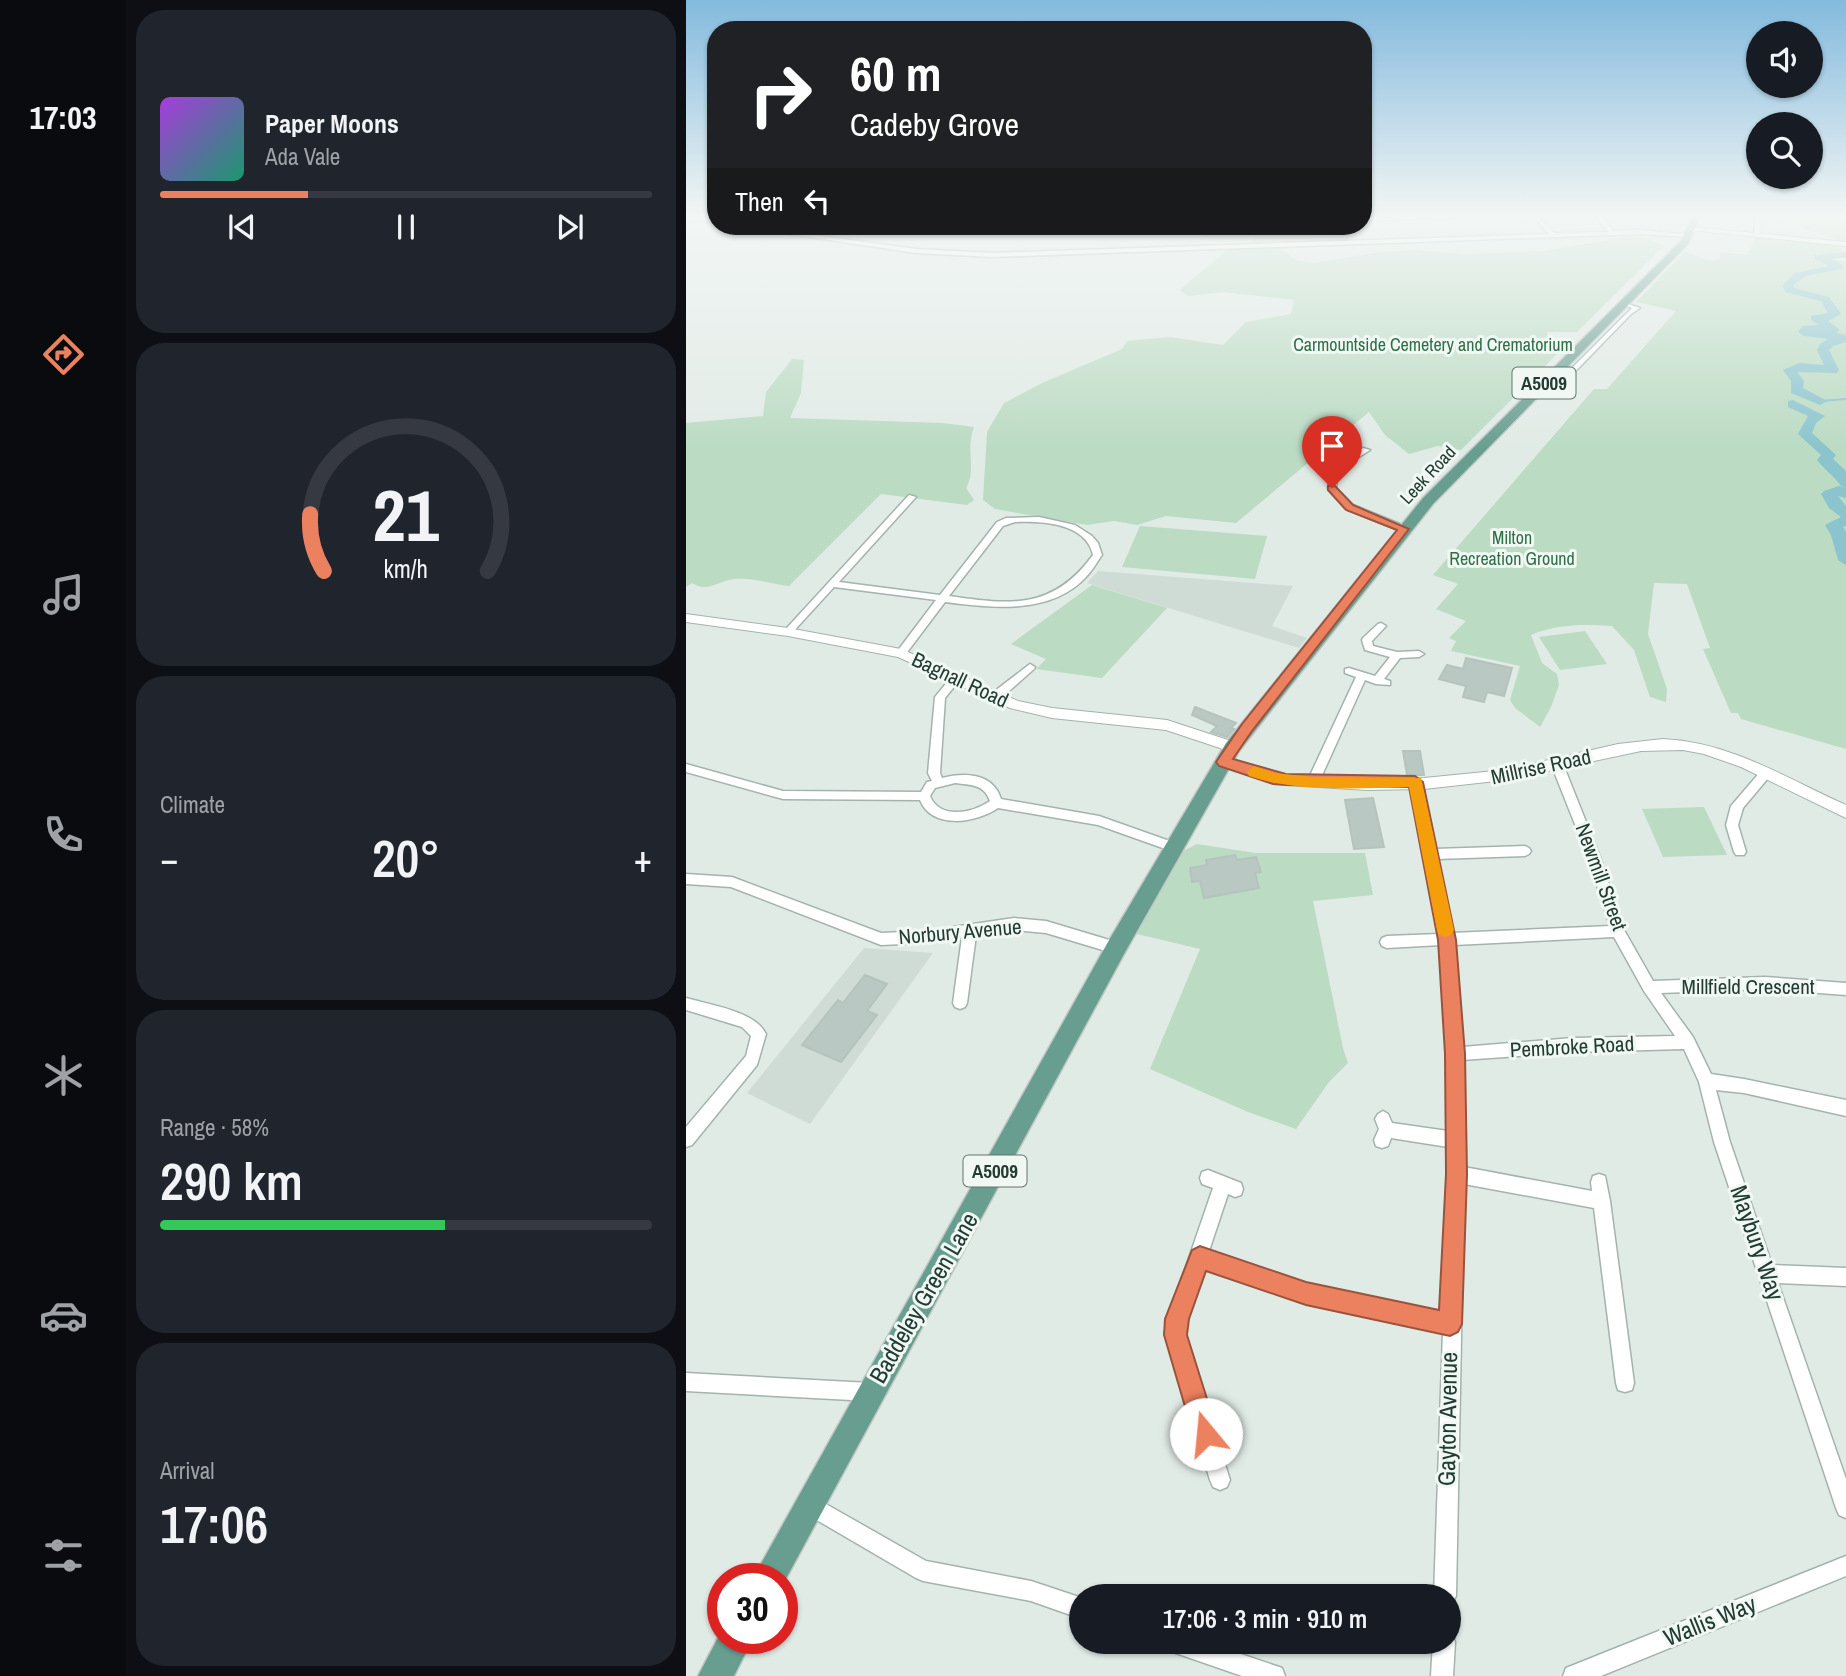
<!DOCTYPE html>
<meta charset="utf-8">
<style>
:root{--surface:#171b24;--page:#20242c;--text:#f1f3f6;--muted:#9ea1a6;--line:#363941;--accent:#eb815f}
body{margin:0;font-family:"Archivo Narrow",sans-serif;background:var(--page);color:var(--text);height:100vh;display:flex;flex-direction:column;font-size:26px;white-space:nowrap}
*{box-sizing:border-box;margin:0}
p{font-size:23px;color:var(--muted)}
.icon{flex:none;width:38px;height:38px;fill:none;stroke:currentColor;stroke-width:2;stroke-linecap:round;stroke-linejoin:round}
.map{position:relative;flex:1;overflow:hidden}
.side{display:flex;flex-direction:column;gap:10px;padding:10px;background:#0d0f14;width:560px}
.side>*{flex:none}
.guide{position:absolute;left:21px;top:21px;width:665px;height:214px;border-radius:28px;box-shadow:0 2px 5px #0004;background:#202124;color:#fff;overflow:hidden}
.controls{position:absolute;left:1060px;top:21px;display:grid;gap:14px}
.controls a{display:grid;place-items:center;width:77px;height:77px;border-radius:50%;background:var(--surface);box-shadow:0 2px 5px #0004;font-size:35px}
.speed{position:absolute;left:21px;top:1563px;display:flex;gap:14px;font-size:35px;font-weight:700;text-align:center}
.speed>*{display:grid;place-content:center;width:91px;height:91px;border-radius:50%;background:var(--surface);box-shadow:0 2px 5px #0004;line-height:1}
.speed .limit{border:10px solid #d22;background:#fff;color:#111}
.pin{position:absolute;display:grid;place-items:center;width:60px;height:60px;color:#fff;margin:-72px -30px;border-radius:50% 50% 50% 0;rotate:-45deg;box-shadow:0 0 7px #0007}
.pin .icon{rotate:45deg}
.me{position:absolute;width:77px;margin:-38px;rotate:343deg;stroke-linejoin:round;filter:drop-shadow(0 0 5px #0008)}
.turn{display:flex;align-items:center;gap:24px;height:147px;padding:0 28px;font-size:32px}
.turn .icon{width:91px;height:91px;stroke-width:2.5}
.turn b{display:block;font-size:49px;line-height:60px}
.then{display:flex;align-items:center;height:66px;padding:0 28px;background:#0003;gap:14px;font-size:26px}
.big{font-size:52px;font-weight:600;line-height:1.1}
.side .widget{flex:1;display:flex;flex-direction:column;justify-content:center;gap:10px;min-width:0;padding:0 24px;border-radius:28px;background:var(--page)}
.side .dial{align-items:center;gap:0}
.dial svg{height:182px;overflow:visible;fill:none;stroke:var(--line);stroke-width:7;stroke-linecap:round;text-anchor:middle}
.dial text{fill:var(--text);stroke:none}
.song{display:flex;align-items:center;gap:21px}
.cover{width:84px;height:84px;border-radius:10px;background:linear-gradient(135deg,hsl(280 70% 55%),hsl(160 70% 35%))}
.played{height:7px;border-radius:4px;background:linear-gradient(90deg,var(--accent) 30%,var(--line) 30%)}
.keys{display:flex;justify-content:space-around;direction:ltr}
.heat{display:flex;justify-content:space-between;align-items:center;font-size:38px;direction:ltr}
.charge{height:10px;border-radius:5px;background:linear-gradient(90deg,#34c759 58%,var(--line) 0)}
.trip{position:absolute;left:383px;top:1584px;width:392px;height:70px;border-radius:35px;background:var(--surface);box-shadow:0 2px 5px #0004;font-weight:600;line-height:70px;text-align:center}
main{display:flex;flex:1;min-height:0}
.tab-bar{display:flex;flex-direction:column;width:126px;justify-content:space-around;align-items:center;background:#090b0e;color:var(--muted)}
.tab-bar .icon{width:49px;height:49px}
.tab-bar .active{color:var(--accent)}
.tab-bar b{font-size:32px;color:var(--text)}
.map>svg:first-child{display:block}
.built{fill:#cfdbd5}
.green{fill:#bbdbc3}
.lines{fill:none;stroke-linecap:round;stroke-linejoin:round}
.stream{stroke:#8bc4cd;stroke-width:2}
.river{fill:#8bc4cd;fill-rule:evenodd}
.building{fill:#b9c8c2;stroke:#b4c4bd;stroke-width:2}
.minor-casing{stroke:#a4b3ad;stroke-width:3}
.tertiary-casing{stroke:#a4b3ad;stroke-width:2}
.primary-casing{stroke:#c1c8c6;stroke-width:3}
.minor{fill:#fff;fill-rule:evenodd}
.tertiary{fill:#fff;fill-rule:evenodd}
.primary{fill:#689e90;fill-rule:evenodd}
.route{fill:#eb815f;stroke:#99543e;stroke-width:2}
.slow{fill:#f59e0b}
.labels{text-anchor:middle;stroke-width:6;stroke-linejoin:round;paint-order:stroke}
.far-park-label{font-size:18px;fill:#2f6f47;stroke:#f1f8f4}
.far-street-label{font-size:18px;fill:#223b34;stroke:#f1f8f4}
.shield{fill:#f1f8f4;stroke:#60746e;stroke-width:2}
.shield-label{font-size:19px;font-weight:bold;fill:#223b34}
.street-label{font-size:21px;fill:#223b34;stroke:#f1f8f4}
.near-street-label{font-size:24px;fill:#223b34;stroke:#f1f8f4}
</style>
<main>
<nav class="tab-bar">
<b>17:03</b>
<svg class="icon active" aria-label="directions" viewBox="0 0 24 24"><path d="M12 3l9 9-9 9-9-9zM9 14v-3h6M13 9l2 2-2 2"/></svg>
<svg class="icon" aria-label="music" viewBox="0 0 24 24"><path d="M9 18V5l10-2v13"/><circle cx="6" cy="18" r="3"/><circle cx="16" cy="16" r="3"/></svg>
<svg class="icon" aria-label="phone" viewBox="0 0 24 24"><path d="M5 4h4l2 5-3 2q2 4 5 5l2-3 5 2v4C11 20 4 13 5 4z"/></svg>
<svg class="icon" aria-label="climate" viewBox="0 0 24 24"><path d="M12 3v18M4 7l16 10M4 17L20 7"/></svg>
<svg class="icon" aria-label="car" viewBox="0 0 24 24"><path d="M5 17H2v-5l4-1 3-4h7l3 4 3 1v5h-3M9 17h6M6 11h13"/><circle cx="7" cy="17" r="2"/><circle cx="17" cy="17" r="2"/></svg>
<svg class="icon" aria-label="filters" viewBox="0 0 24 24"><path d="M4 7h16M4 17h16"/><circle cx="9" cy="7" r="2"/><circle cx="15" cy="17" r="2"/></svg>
</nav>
<section class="side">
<div class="widget">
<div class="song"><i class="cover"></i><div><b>Paper Moons</b><p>Ada Vale</p></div></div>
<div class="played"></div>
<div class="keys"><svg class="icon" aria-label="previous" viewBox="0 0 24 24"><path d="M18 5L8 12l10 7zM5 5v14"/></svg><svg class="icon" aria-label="pause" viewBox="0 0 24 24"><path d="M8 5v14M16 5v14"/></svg><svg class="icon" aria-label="next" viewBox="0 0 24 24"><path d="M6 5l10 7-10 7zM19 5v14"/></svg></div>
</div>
<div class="widget dial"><svg viewBox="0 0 100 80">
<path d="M14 69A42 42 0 1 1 86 69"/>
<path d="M14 69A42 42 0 0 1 8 44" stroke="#eb815f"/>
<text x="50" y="56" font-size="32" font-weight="700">21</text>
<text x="50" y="72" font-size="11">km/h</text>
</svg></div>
<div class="widget"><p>Climate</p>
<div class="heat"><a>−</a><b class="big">20°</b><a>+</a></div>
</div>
<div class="widget"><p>Range · 58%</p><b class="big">290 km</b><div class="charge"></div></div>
<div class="widget"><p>Arrival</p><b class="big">17:06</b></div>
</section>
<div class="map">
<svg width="1160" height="1676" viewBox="0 0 1160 1676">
<rect width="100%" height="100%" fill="#e1ebe6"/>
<path class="built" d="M571 226 671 228 677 233 627 235 626 243 565 245Z
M412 571 607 586 586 626 621 638 613 648 401 583Z
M178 948 247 953 124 1124 61 1093Z"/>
<path class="green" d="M1111 215H1160V243L1116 228Z
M520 226H566L563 237H515Z
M951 235 978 246 891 332H861L862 343 880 345 775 450 752 446 723 454 699 435 683 412 550 523 480 516 451 525 428 521 401 525 309 509 297 500 301 432 318 403 356 383 436 349 441 341 484 337 537 345 560 322 605 314 608 300 536 292 502 296 494 290 542 249H595L610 260 628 263 694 252 729 250 778 254 858 251Z
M1069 237 1152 245 1160 252 1129 258 1155 269 1154 266 1135 258 1160 261V749L1055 719 1052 713H1045L1017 649 1024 648 1001 584 968 583 962 634 981 689 980 702 964 697 948 650 926 626C898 624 870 624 845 635L856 663 871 674 873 685 865 707 854 727 829 708 824 700 834 666 765 651 770 641 763 638 780 621 750 609 772 584 747 575 908 389H921L990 311 950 302 999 252C1012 254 1022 266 1035 258L1033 252 1062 255Z
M106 359 118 360 115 393 104 418 257 423 288 427C279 450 291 470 280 488L288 500 281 505 195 494 103 586C86 584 64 577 48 579 32 581 21 593 6 583L0 587V423L77 416 80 392Z
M454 526 581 536 569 579 436 567Z
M406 585 481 608 416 678 350 669 360 659 325 644Z
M899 631 921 664 874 670 853 637Z
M1018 807 1041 855 977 857 956 809Z
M511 844 570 853H679L687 895 627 901 657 1048 662 1063 643 1082 610 1129 562 1112 464 1069 514 949 451 934 495 852Z"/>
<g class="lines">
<path class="stream" d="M1134 401 1160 399"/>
<path class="river" d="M1160 252V258L1145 259 1157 265V269L1122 275 1107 285 1108 288 1143 297 1155 314 1142 321 1154 330 1150 333 1160 335V342L1147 346 1143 350 1153 370 1151 373 1111 372 1118 381 1117 388 1141 401 1134 405 1105 393V381L1097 370 1113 363 1138 365 1131 350 1134 344 1142 339 1118 336 1112 332 1117 326 1133 325 1125 320V316L1142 313 1135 301 1099 292 1097 285 1109 273 1143 266 1129 259V255Z
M1107 400 1139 416 1130 423 1126 433 1150 455 1147 459 1160 471V488L1155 486C1147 475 1139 470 1131 460L1135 455 1112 434 1122 416 1102 407V401Z
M1153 486 1160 488V498L1152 496 1160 506V526L1157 527 1160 532V565L1152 560 1145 535 1139 525 1155 517 1143 508 1135 494 1138 491Z"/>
</g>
<path class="building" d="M780 658 826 668 818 696 801 692 798 702 777 697 780 686 753 679 761 665 777 669Z
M509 707 550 723 545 728 548 729 541 737 525 732 531 726 506 715Z
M717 751H734L738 775H721Z
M687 798 698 847 668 849 659 800Z
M549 855 551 860 570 857 575 872 569 873 573 888 518 898 514 881 506 882 504 868 521 865 520 860Z
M179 975 201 984 181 1011 191 1015 155 1062 116 1045 152 1000 157 1003Z"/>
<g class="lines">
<defs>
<path id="minor" d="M784 215H825L677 221V217Z
M846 215H850L868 233 922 232 909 215H914L927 231 955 230 1006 235 1003 237 955 234 306 257 230 253 50 226H62L230 249 306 253 863 234Z
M1070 215H1076L1074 236 1071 238 1068 236Z
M0 216 30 220V223L0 220Z
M936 302 954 308 945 314 879 382 876 389 852 388V386L854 385 871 386 874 380 946 308 936 304Z
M677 448 684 450 652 470 650 488 667 505 721 527V531H715L661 509 642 488 645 467Z
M223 495 230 497 153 582 254 595 311 522 320 518 353 517 389 525 406 536 412 543 416 555C411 562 406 571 400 577 365 615 306 608 259 602L219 655 215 656 210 653 250 600 148 587 105 634H99V630ZM329 522C357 521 400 523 407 555 367 610 325 605 263 596L317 526Z
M695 623 700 626 686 641 687 646 711 652 733 651 738 654 733 657 714 658 698 679 704 681V685L690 684 679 680 633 782 631 785H623L621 782 670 677 659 673V669L663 668 689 676 704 657 679 650 676 640 677 638 692 624Z
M344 664 349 667 348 669 313 700H305L304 697 305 694Z
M271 674 276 677 259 698 254 773 256 778C279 772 307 773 315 799L413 816 492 844 494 847 492 850 488 852 412 825 312 808C290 823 246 830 234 800L97 799 0 772V764L97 791 235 792 241 782 246 781 242 773 249 697 267 675ZM269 783C285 785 298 784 304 801 287 813 254 820 244 796L249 788Z
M871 760 877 764 914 857 938 930 967 981 1079 977 1160 983V995L1079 989 975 993 1007 1037 1025 1074 1058 1079 1160 1100V1116L1058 1093 1030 1090 1044 1142 1086 1265 1160 1268V1286L1092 1283 1160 1479V1518L1153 1515 1150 1508 1028 1142 1013 1082 998 1049 887 1052 776 1060 778 1167 906 1191 905 1182 907 1176 913 1174 919 1176 924 1201 948 1383 946 1390 939 1392 932 1390 930 1383 908 1208 778 1184 770 1596 766 1603 763 1605V1596H748L757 1331 620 1303 517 1267 500 1319 498 1335 544 1480 541 1487 534 1490 527 1487 524 1480 480 1335 482 1319 527 1188 516 1184 514 1178 516 1172 522 1170 555 1183 557 1189 555 1195 549 1197 542 1194 523 1251 620 1285 757 1314 762 1147 705 1138 702 1146 696 1148 690 1146 688 1140 693 1129 689 1119 692 1114 697 1111 702 1114 706 1123 762 1131V1054L755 945 701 948 696 946 694 942 696 938 701 936 753 934 723 782 729 778 735 782 749 849 839 846 843 848 845 851 843 854 839 856 751 859 766 933 924 926 902 857 865 764ZM928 937 958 991 989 1036 887 1038 776 1047 768 945Z
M1079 770 1083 771 1085 774 1083 777 1057 808 1052 825 1060 852 1058 855H1050L1048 852 1040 825 1045 806 1075 771Z
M0 874 46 877 195 933 240 931 328 918 360 921 430 942 435 944 437 948 435 952 430 954 360 933 328 930 290 935 281 1003 279 1007 274 1009 269 1007 267 1003 276 937 240 943 195 945 45 887 0 884Z
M0 998C24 1005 69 1011 80 1034L71 1065 6 1145 0 1147V1127L60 1056 65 1036 56 1027 0 1010Z
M0 1373 184 1383 191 1385 193 1392 191 1399 184 1401 0 1391Z
M124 1495 240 1561 345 1581 396 1598V1619L345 1601 237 1581 230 1578 117 1512 114 1505 117 1498Z
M1160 1556V1576L915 1676H877L880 1668Z
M763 1633 766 1634 769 1642 767 1676H745L747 1642H763Z
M478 1642H519L596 1668 599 1676H556L481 1650Z"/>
<path id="tertiary" d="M1006 227 1160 242V246L1004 230Z
M0 614 102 628 215 649 332 701 366 708 481 720 551 743 553 747 546 752 480 730 366 718 324 708 212 657 102 636 0 622Z
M977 739C1044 742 1100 778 1160 805V818L1055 767 1018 754 997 750 955 751 819 780 738 789 681 790 600 785 533 766 531 762 538 757 600 775 681 779 738 778 819 770 932 744Z"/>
<path id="primary" d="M1007 215H1015L1002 244 747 504 553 751 438 954 96 1586V1578H67L422 942 540 743 737 498 995 241Z
M37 1628V1638H67L48 1676H12Z"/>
</defs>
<use href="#minor" class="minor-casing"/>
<use href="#tertiary" class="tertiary-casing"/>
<use href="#primary" class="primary-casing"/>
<use href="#minor" class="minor"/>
<use href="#tertiary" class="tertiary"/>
<use href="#primary" class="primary"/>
</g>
<linearGradient id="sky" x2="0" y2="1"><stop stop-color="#83badd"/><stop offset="0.48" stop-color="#f2f6f4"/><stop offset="1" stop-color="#f2f6f4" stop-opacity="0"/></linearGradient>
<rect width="1160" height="449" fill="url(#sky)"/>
<path class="route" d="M642 486H649L667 505 723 529 566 731 547 759 600 774 729 776 737 782 770 940 779 1054 781 1174 776 1324 772 1332 764 1336 620 1305 520 1271 503 1319 501 1335 532 1434 529 1443 520 1446 511 1443 507 1434 478 1335 479 1319 506 1250 514 1246 620 1282 753 1310 760 1174 759 1054 752 940 723 787 600 785 587 784 533 766 530 762 556 724 711 530 660 510 642 490Z"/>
<path class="slow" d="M568 766 588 773 627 777 735 778 768 930 765 935 759 937 753 935 751 930 723 787C670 788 614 793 563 776L561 772Z"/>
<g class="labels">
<g class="far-park-label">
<text x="747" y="351">Carmountside Cemetery and Crematorium</text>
<text x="826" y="544">Milton<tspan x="826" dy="21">Recreation Ground</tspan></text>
</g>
<g class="far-street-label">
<text transform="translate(742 475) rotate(-47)" y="6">Leek Road</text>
</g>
<g class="shield">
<rect x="826.5" y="367.5" width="63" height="31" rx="5"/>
<rect x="277.5" y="1155.5" width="63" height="31" rx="5"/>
</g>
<g class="shield-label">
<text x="858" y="390">A5009</text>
<text x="309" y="1178">A5009</text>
</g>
<g class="street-label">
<text transform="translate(274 680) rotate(25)" y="7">Bagnall Road</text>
<text transform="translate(855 767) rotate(-12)" y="7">Millrise Road</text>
<text transform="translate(915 877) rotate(70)" y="7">Newmill Street</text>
<text transform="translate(274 932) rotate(-5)" y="7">Norbury Avenue</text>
<text x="1062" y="994">Millfield Crescent</text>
<text transform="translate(886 1047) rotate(-3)" y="7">Pembroke Road</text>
</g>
<g class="near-street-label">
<text transform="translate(1071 1243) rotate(71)" y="8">Maybury Way</text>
<text transform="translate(238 1298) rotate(-60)" y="8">Baddeley Green Lane</text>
<text transform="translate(762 1419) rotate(-89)" y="8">Gayton Avenue</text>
<text transform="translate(1024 1621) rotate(-22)" y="8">Wallis Way</text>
</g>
</g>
</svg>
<div class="controls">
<a><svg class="icon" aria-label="sound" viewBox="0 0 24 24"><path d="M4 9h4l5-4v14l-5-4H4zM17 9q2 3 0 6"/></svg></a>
<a><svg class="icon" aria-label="search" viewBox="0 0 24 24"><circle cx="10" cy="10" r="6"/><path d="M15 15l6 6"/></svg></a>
</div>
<div class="speed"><div class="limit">30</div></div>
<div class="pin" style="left:646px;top:488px;background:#d93025"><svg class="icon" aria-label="arrive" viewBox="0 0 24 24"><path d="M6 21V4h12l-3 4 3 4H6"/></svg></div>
<svg class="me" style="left:520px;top:1434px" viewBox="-20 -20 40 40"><circle r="19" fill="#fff"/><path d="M0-13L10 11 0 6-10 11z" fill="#eb815f"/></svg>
<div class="trip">17:06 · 3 min · 910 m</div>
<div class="guide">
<div class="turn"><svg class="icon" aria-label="right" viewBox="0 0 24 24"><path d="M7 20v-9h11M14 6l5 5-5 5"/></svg><div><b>60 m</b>Cadeby Grove</div></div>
<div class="then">Then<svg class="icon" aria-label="left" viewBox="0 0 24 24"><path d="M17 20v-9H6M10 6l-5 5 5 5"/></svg></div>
</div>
</div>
</main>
